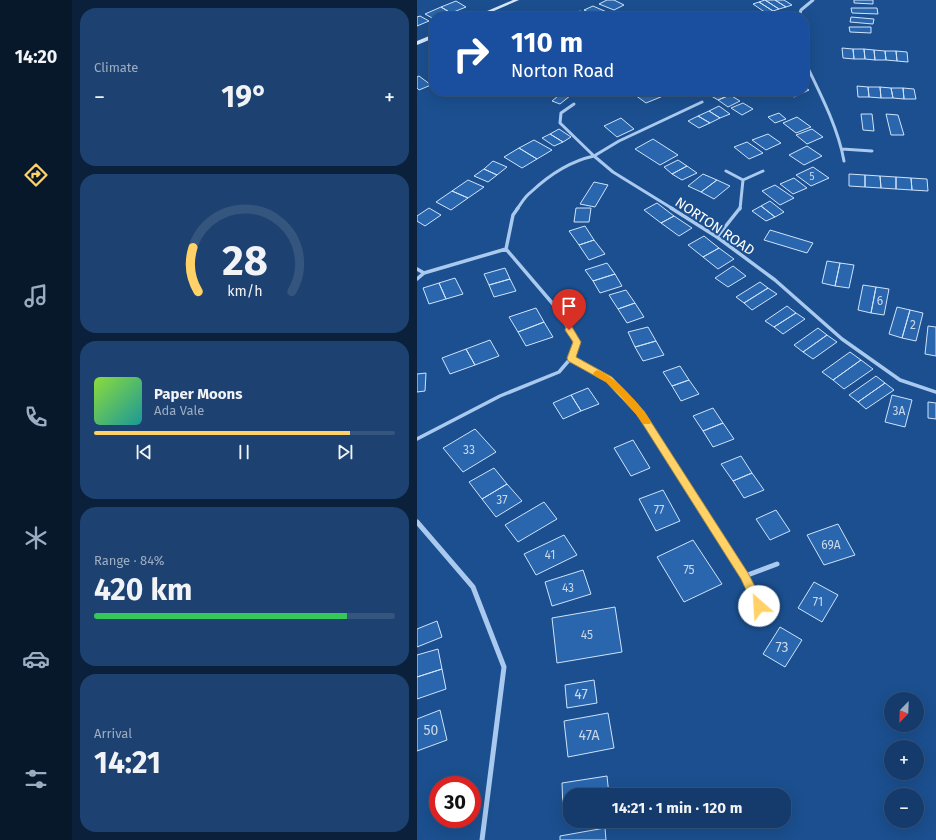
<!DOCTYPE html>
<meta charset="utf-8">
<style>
:root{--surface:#143b6b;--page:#1d4271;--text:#f1f3f6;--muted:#9dadc1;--line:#33557e;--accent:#ffd166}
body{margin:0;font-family:"Fira Sans",sans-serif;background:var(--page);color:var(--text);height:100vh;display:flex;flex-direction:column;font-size:15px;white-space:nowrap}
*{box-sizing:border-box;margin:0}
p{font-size:13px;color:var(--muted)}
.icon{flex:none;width:22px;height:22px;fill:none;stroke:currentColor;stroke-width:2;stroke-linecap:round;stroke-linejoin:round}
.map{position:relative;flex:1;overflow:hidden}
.drawer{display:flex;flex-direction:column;gap:8px;padding:8px;background:#0b203b;width:345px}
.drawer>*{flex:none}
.hud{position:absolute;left:12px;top:12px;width:380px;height:84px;border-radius:16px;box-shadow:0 4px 16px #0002,0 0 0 1px var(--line);background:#1a4fa0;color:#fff;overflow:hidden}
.needle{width:26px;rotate:203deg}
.tools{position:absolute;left:467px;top:692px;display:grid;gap:8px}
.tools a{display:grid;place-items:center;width:40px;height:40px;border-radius:50%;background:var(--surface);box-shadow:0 4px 16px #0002,0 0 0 1px var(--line);font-size:20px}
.speed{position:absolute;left:12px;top:776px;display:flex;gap:8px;font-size:20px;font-weight:700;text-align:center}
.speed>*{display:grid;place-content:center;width:52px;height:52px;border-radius:50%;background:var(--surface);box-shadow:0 4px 16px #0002,0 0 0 1px var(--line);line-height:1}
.speed .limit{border:6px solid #d22;background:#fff;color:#111}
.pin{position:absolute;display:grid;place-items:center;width:34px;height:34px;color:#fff;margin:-41px -17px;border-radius:50% 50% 50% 0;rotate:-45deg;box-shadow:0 0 4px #0007}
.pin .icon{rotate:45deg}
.me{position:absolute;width:44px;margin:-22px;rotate:334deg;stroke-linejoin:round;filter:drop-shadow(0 0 3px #0008)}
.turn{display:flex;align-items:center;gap:14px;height:84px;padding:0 16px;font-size:18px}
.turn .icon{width:52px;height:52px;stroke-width:2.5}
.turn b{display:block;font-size:28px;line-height:34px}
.big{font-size:30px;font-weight:700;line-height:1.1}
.drawer .widget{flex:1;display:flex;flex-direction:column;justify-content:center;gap:6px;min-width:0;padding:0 14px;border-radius:16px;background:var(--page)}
.drawer .dial{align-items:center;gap:0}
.dial svg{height:104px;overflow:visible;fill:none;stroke:var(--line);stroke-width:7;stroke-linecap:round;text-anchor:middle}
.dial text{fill:var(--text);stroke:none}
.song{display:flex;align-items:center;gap:12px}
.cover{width:48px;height:48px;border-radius:6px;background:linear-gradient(135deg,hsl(90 70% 55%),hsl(180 70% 35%))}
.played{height:4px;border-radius:2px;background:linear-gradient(90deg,var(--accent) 85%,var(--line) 85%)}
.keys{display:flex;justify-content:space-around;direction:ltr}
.heat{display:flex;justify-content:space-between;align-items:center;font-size:22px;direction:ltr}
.charge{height:6px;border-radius:3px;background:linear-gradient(90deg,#34c759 84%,var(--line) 0)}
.trip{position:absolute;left:146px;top:788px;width:228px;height:40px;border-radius:16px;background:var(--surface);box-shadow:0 4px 16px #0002,0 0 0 1px var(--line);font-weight:700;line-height:40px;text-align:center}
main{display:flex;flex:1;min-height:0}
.tabs{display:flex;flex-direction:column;width:72px;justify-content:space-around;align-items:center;background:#08182b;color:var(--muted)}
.tabs .icon{width:28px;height:28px}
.tabs .active{color:var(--accent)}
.tabs b{font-size:18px;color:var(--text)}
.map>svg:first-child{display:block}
.building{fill:#2a66ad;stroke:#cfe3fa}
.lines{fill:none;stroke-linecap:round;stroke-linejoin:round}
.street-far2{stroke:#a9c9ee;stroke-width:3}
.street-far1{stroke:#a9c9ee;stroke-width:3.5}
.street{stroke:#a9c9ee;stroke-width:5}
.secondary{fill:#d6e6fa;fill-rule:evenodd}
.route{fill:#ffd166;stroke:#a68842}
.slow{fill:#f59e0b}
.labels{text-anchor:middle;stroke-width:4;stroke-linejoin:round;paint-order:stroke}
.far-number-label{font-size:10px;fill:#cad9ea}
.number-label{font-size:12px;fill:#cad9ea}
.street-label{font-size:14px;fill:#fff;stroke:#1b4f8f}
.near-number-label{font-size:14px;fill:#cad9ea}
</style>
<main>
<nav class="tabs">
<b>14:20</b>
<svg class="icon active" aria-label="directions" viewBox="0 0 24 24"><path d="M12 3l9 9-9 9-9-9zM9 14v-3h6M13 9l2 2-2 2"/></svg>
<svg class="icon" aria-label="music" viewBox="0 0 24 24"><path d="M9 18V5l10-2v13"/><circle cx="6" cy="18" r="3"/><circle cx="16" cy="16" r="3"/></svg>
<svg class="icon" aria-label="phone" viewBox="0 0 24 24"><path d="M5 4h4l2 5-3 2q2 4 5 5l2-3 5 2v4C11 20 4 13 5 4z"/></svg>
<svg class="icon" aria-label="climate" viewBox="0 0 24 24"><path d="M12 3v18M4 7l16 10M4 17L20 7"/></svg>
<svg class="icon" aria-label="car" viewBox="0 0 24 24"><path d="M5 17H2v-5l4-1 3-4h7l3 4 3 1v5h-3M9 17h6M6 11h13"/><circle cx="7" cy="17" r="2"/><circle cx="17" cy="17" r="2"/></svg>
<svg class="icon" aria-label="filters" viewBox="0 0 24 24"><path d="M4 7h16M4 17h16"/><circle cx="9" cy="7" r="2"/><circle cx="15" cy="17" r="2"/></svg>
</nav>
<section class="drawer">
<div class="widget"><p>Climate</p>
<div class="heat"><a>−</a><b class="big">19°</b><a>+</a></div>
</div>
<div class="widget dial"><svg viewBox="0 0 100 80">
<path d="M14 69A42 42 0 1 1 86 69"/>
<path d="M14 69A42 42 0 0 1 10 35" stroke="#ffd166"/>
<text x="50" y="56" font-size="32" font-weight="700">28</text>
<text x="50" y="72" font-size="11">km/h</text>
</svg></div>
<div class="widget">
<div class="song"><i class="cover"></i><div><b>Paper Moons</b><p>Ada Vale</p></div></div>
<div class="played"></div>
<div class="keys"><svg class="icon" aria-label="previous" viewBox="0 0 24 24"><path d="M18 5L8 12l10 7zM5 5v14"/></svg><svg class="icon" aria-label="pause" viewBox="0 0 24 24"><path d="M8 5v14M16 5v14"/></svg><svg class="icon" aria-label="next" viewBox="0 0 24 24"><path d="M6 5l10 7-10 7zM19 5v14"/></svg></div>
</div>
<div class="widget"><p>Range · 84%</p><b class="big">420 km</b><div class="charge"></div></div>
<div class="widget"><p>Arrival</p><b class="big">14:21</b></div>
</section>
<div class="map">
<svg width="519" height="840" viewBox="0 0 519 840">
<rect width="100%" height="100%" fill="#1b4f8f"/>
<path class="building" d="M190 0H197L207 5 197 10 182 4Z
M348 0H358L369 7 362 9Z
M348 0 362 9 356 11 342 2Z
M358 0H367L375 5 369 7Z
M437 0H456V4L437 3Z
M39 1 49 7 34 13 24 7Z
M342 2 356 11 349 13 336 4Z
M176 6 192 13 182 17 167 10Z
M24 7 34 13 26 17H17V19L8 14Z
M434 8H460L461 14 435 13Z
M163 11 176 17H151Z
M3 16 12 21 0 26V17Z
M434 17 457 19 456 24 433 22Z
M432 27H454V33L433 32Z
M425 48 436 49 437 59 426 58Z
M436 49H447L448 59H437Z
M447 49 457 50 458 60 448 59Z
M457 50 468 51 469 60H458Z
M468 51H479L480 61 469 60Z
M479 51 490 52 491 62 480 61Z
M2 76 14 85 2 90 0 88V77Z
M440 86 451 87 452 97H441Z
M387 87 392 90 377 97 368 91H387Z
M451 87H463L464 98 452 97Z
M463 87 474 88 476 98H464Z
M474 88H486L487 99 476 98Z
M486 88 497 89 499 99H487Z
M147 91H159L143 104 135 101Z
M227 91H247L251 94 229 103 218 95Z
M298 91H307L313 95 301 100 291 94Z
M313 95 323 101 311 107 301 100Z
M326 103 336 109 325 115 314 108Z
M302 106 313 114 303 118 292 111Z
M292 111 303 118 293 123 281 116Z
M362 113 369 119 358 123 351 117Z
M444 114H455L457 131 446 130Z
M469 114 481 115 487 135H474Z
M281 116 293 123 282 128 271 121Z
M380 117 394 127 379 133 366 123Z
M204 118 217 129 200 137 187 126Z
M142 129 154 137 146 142 133 134Z
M395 129 406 137 390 144 379 135Z
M133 134 146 142 137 146 125 138Z
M351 134 364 143 349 150 335 140Z
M236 139 261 155 243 165 218 149Z
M117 140 135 150 120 159 102 148Z
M330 142 346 153 332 159 317 147Z
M390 146 405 156 387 165 372 155Z
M102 148 120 159 105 168 87 157Z
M261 160 270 166 255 174 247 167Z
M76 161 90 167 80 175 67 169Z
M270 166 280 173 265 180 255 174Z
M396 167 412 178 394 186 379 175Z
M67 169 80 175 71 182 57 176Z
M286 174 300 180 284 192 271 186Z
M432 174 448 175V187L432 186Z
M448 175 463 176 464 188 448 187Z
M463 176 479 177V189L464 188Z
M479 177 494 178 495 190 479 189Z
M377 178 390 188 376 194 363 184Z
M494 178 510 179 511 191 495 190Z
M51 180 67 187 51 198 35 191Z
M300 180 313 186 297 199 284 192Z
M177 182 191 185 178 207 163 204Z
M358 185 377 198 363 205 345 191Z
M35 191 51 198 34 210 19 202Z
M353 201 367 212 358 217 344 206Z
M240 203 257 216 244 223 227 210Z
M344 206 358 217 349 221 335 211Z
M12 208 24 215 8 226 0 221V216Z
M159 208H174L172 222H157Z
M257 216 275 228 262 236 244 223Z
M168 226 177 240 162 245 152 231Z
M353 230 396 243 390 253 347 240Z
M287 236 302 248 286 257 271 245Z
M177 240 188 254 172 260 162 245Z
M302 248 317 259 301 269 286 257Z
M410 261 423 263 418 286 405 283Z
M190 263 198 274 176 281 168 270Z
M423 263 437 265 432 288 418 286Z
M316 266 329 276 311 287 298 278Z
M88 268 93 279 72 285 67 274Z
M198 274 205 286 183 293 176 281Z
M38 278 46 294 29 299 22 283Z
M93 279 99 291 77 297 72 285Z
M343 282 351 288 327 303 319 297Z
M22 283 29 299 12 304 6 288Z
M446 285 459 287 454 313 441 310Z
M459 287 472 289 467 315 454 313Z
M351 288 360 294 335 310 327 303Z
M209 290 218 303 201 309 192 295Z
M218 303 227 317 210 323 201 309Z
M370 306 379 313 357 327 348 321Z
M480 307 493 310 485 338 472 334Z
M119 308 127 322 101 332 92 317Z
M493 310 506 313 499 341 485 338Z
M379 313 388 319 366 334 357 327Z
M127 322 136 337 109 346 101 332Z
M511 326 519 327V356L508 354Z
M231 327 239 341 218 347 211 332Z
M401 328 410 335 386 352 377 345Z
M410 335 420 342 396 359 386 352Z
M73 340 82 356 58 365 49 349Z
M239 341 247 355 226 361 218 347Z
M49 349 58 365 33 374 25 358Z
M433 352 444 360 416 380 405 372Z
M444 360 456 369 427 389 416 380Z
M263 366 272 380 255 386 246 372Z
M9 373 8 391 0 392V374Z
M459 376 468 383 441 402 432 395Z
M272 380 282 394 264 401 255 386Z
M468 383 477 390 449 409 441 402Z
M171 388 182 404 164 411 154 395Z
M154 395 164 411 146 419 136 403Z
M475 395 495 400 488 427 468 422Z
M511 402 519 403V419L511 418Z
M296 408 306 423 286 431 276 416Z
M306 423 317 439 296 447 286 431Z
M58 429 79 452 46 472 26 448Z
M216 440 233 468 214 476 197 448Z
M324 456 335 473 316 481 304 464Z
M77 468 90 484 65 499 52 482Z
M335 473 347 490 327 498 316 481Z
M90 484 105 501 79 517 65 499Z
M246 490 263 521 239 531 222 499Z
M127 502 140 519 101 542 88 525Z
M359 510 373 531 353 540 339 519Z
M421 524 438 555 407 565 390 535Z
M147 535 160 555 119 575 107 554Z
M276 540 305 584 267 602 240 557Z
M166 570 174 594 135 606 128 582Z
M397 582 421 595 405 622 381 608Z
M198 607 205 652 140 663 135 618Z
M20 621 25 637 0 647V629Z
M363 627 385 640 368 667 346 654Z
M21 649 25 669 0 677V655Z
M25 669 29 689 0 699V677Z
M177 680 180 703 150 708 148 685Z
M23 710 30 740 0 751V719Z
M191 713 197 748 151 757 147 721Z
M190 776 192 795H153V808L146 809 145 783Z
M188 828 189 840H143V836Z"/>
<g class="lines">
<path class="street-far2" d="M382 17 384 10 396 0
M387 60C402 91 421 127 427 161
M157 104 144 113 143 123 177 156 202 141 285 102
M425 149 455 151
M309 171 326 180
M100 209C104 204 108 196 114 192 131 176 154 161 177 156L196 172 256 209
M323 209 326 180 346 171"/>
<path class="street-far1" d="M254 208 300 237 358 280 425 339 483 380 519 392
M300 237 323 208
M0 269 7 273
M0 279 7 273 89 249
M154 358 192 380 223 413 268 483
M0 439 83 396 142 372 154 358 160 342 136 304 89 249 96 215 101 208"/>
<path class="street" d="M267 482 328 576 342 606
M0 522 56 587 87 667 65 840
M328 576 360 564"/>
<path class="secondary" d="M96 0H102L63 17H56Z
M17 34V38L0 45V41Z"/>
</g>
<path class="route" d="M149 327H155L164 342 159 357 195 377 227 411 331 573 348 606 346 609 342 611 338 609 324 579 220 415 189 382 151 361 150 358 156 342 148 330Z"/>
<path class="slow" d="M180 370C198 376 225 406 234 422L233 424H226C217 411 201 392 189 382 185 379 179 378 176 373Z"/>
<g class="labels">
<g class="far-number-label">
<text x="395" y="180">5</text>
</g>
<g class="number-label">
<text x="463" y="305">6</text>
<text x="496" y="329">2</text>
<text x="482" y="415">3A</text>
<text x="52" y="454">33</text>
<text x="85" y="504">37</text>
<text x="242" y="514">77</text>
<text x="414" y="549">69A</text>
<text x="133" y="559">41</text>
<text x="272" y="574">75</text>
<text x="151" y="592">43</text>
<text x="401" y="606">71</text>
<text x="170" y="639">45</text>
</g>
<g class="street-label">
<text transform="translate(298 226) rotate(34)" y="5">NORTON ROAD</text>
</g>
<g class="near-number-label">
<text x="365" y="652">73</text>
<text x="164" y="699">47</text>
<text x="14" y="735">50</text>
<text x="172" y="740">47A</text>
</g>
</g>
</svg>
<div class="tools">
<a><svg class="needle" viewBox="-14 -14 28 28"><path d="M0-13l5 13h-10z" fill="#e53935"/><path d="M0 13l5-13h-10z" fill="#9dadc1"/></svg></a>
<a>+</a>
<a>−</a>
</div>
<div class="speed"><div class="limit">30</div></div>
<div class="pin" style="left:152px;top:330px;background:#d93025"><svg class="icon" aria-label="arrive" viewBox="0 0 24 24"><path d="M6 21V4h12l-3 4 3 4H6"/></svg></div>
<svg class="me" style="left:342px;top:606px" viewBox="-20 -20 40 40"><circle r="19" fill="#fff"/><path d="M0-13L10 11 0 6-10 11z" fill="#ffd166"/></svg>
<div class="trip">14:21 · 1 min · 120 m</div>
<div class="hud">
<div class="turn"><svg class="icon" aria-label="right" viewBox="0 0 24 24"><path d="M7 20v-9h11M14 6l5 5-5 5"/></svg><div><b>110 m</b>Norton Road</div></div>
</div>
</div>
</main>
